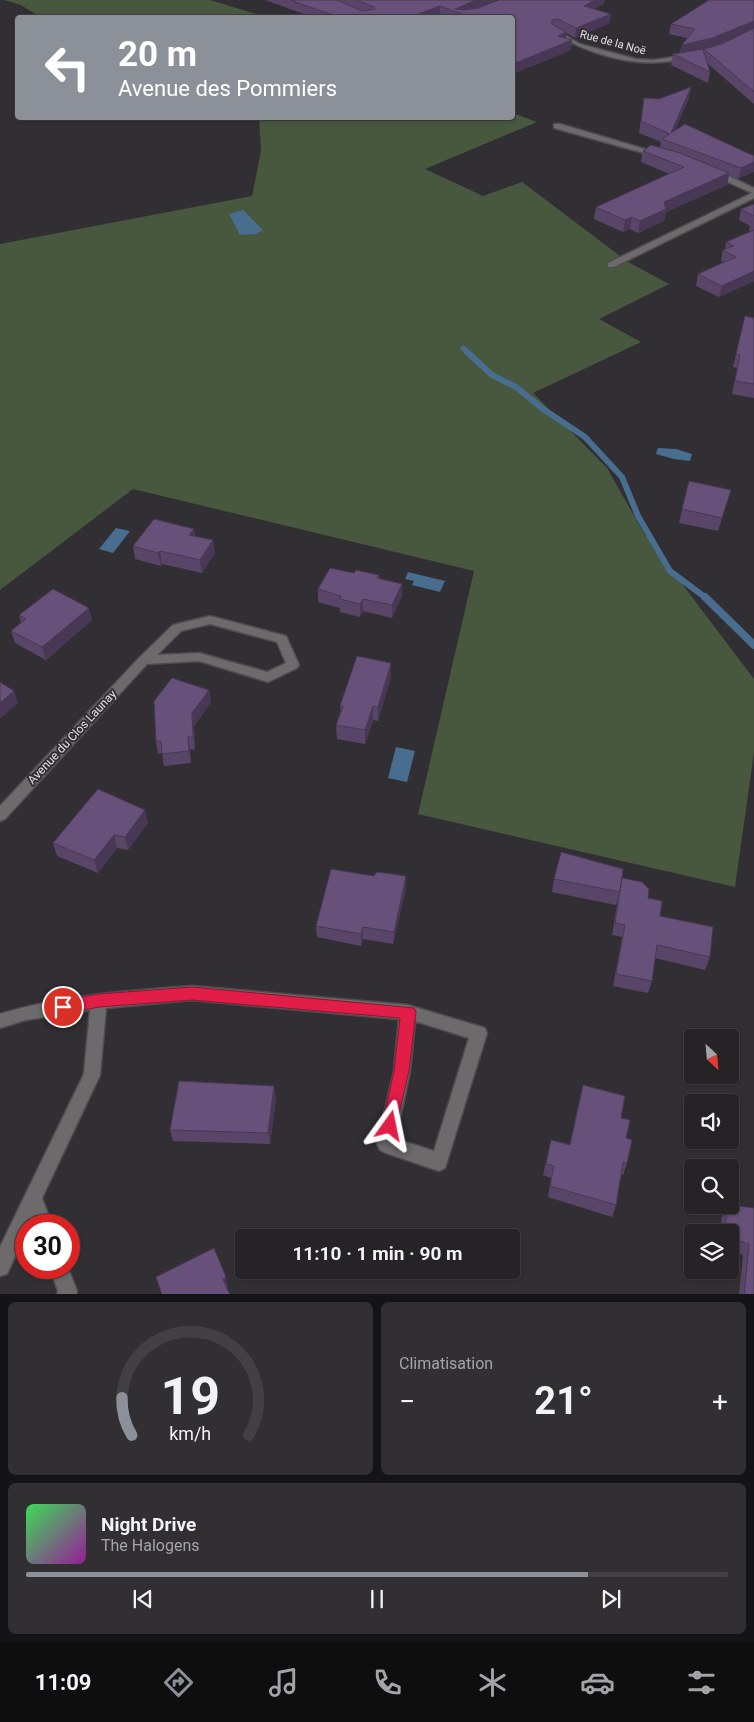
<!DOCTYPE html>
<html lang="fr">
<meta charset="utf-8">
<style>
:root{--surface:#252326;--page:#312f32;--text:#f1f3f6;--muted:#a3a4a7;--line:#424043;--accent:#8c9099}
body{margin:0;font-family:Roboto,sans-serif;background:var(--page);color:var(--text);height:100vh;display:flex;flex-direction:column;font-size:19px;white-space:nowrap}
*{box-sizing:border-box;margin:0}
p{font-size:16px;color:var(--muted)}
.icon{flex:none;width:28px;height:28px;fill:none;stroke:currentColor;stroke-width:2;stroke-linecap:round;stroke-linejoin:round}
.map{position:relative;height:1294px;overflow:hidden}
.sheet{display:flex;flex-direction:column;gap:8px;padding:8px;background:#141315;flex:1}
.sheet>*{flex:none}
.top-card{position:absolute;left:15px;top:15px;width:500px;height:105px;border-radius:5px;box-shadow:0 1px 4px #0004,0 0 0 1px var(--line);background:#8c9099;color:#fff;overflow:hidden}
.needle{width:32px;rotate:154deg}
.tools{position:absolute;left:684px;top:1029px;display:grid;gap:10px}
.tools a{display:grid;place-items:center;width:55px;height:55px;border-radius:5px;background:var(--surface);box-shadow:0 1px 4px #0004,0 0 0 1px var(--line);font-size:25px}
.speed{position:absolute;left:15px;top:1214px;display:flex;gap:10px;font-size:25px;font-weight:700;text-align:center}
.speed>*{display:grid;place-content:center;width:65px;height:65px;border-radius:50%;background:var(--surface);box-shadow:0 1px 4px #0004,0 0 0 1px var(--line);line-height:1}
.speed .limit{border:8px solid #d22;background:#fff;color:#111}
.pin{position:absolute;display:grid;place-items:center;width:42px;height:42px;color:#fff;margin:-21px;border:2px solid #fff;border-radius:50%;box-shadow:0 1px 5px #0007}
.me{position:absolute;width:55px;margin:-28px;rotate:12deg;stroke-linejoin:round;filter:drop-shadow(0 0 4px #0008)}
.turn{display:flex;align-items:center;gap:18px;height:105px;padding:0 20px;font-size:22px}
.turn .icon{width:65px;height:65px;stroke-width:2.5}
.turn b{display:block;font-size:35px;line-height:42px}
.big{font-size:38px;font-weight:700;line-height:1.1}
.sheet .tile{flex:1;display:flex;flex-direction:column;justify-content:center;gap:8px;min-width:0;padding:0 18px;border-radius:8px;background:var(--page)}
.sheet .dial{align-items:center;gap:0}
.dial svg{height:130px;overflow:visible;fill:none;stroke:var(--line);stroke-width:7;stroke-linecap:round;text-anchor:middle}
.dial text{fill:var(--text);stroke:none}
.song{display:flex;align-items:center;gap:15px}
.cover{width:60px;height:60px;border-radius:8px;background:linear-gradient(135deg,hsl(130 70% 55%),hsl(300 70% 35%))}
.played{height:5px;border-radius:2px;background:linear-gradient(90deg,var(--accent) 80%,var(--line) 80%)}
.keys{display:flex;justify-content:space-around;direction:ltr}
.heat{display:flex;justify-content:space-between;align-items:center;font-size:28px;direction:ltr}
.sheet .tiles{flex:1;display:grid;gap:8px;grid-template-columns:1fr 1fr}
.tile:last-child{grid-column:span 2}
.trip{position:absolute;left:235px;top:1229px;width:285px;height:50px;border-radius:5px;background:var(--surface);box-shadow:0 1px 4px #0004,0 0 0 1px var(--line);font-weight:700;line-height:50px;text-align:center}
.tab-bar{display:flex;height:80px;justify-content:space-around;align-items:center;background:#0f0e0f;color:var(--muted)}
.tab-bar .icon{width:35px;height:35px}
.tab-bar .current{color:var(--accent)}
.tab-bar b{font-size:22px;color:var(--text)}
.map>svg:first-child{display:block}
.green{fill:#48583f}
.water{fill:#486d8f}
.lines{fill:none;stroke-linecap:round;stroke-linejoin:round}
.stream-far2{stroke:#486d8f;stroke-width:5}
.stream-far1{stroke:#486d8f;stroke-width:6}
.stream{stroke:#486d8f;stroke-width:8}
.street-casing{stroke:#4d4b4f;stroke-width:3}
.street{fill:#6c6a6a;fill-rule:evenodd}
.wall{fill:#594568}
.shaded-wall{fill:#483855}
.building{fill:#675079;stroke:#483855}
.route{fill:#e11d48;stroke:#92132f}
.labels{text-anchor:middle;stroke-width:4;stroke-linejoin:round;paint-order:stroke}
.far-street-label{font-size:11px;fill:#e1e0e2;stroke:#312f33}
.street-label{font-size:12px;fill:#e1e0e2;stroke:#312f33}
</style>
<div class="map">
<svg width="754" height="1295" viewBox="0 0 754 1295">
<rect width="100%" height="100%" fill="#312f33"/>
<path class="green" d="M4 0H210L266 17H40L21 5Z
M513 113 537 122 425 169 483 196 522 182 628 262 669 284 599 319 641 342 533 393 607 468 645 535 754 679V752L735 887 418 814 474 571 133 489 0 590V244L252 196 261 151 259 118H512Z"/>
<path class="water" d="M243 210 263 230 256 234 240 235 229 214Z
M658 448 676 449 692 454 690 461 674 459 656 454Z
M116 528 130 531 113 553 99 549Z
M408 572 445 581 440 592 412 585 414 581 405 579Z
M396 747 415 751 407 782 388 778Z"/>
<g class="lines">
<path class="stream-far2" d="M463 348 468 352"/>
<path class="stream-far1" d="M466 351 492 375 516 387 543 409 585 437 622 477 638 516 670 571 706 598"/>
<path class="stream" d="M705 597 754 645"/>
<defs>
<path id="street" d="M552 30H556L580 44 636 59 653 60 688 55 691 57C686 60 679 60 673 61 631 67 588 54 552 32Z
M554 124H560L665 155 658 157 554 128Z
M710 170H716L754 188V198L614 267H608V263L752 193 710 174Z
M210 616 286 636 299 665 297 668 268 682 199 661 147 664 5 819 0 821V806L140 657 173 625ZM210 624 277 642 286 663 267 672 199 653 157 655 181 631Z
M192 986 408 1005 485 1028 487 1033 445 1168 439 1171 386 1153 380 1150 377 1144 394 1071 399 1019 192 1000 106 1008 100 1075 42 1198 52 1225H34L32 1220 30 1225H26V1232L7 1274 0 1276V1247L84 1074 90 1010 26 1020 0 1028V1014C62 995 128 991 192 986ZM415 1021 469 1038 434 1151 396 1139 410 1071Z
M50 1268H68L77 1291 76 1295H57L58 1291Z"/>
</defs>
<use href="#street" class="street-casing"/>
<use href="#street" class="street"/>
</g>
<path class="wall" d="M265 0H496L478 8 604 4 594 9 610 23 575 38 566 33V39L572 40 571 50 512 74V18H446L440 15 434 18H315Z
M754 0V104L707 63 710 72 708 83 671 65 673 54 680 53 682 45 687 38 669 34 671 24Z
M644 98 659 99 689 98 675 130 754 156 738 179 729 176 727 185 666 212 664 221 638 233 630 229 623 232 594 219 596 207 669 174 641 162 643 151 660 148 661 142 639 133Z
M754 204V281L719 297 696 286 698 274 723 262 721 261 723 250 725 249 726 242 751 232 749 230 750 226 739 220 741 209Z
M745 316 754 318V398L732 394 737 368 733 367Z
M689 481 731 490 718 531 679 523Z
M194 529 195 536 215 553 202 573 162 564 161 566 135 559 133 546Z
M354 573 379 575V579L402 596 392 618 363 611 360 617 340 612V608L318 602V589Z
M19 615 92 620 46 660 15 643 11 631 21 622Z
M391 663V677L378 721 373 720 365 744 337 739 336 725 341 713 340 706Z
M209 690 211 702 194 726 195 750 190 749 191 763 164 766 162 753 158 754 156 741Z
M148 823 128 850 117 848 98 873 57 856 53 843Z
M374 876H406V888L393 944 363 939 361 946 317 937 316 926Z
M554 879 621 883 648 898 660 916 710 957 705 970 655 958 652 981 648 993 613 986 622 937 612 935 618 898 616 905 552 892Z
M583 1085 621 1118 626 1138 627 1163 623 1175 621 1174 616 1205 612 1217 548 1197 551 1178 543 1175 551 1140 570 1144Z
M276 1098 270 1144 173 1141 170 1130Z
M727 1205 754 1208V1295H739L743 1255 730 1250V1232H720L722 1215Z"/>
<path class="shaded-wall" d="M476 0H496L463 14 455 9Z
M595 0H605L604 4 583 15 584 6Z
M440 6V15L434 18H408Z
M611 14 610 23 575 38 576 28Z
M754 21V30L710 48 680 55 682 45Z
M566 32V42L558 36Z
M572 40 571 50 512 74 513 64Z
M691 87 689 98 670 142 671 133Z
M754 162V172L738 179 741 168Z
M729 173 727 185 666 212 664 221 638 233 640 221 664 202Z
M632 217 630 229 623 232 625 220Z
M754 271V281L719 297 722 286Z
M194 529 196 542 189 535Z
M213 540 215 553 202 573 200 560Z
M160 551 162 564 161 566 158 553Z
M402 584V596L392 618V605Z
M363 599V611L360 617V604Z
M89 608 92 620 46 660 42 647Z
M391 663V677L378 721V707Z
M209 690 211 702 194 726 195 750 193 737 192 713Z
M14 691 18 703 0 719V703Z
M373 706V720L365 744V730Z
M188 737 190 749 191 763 189 751Z
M145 810 148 823 128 850 125 837Z
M114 835 117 848 98 873 94 860Z
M406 876V888L393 944 394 932Z
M363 927V939L361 946V934Z
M274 1086 276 1098 270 1144 268 1133Z
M226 1277 228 1287 226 1289 223 1279Z"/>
<path class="building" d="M290 0H337L362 11 375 9 374 7 356 0H476L455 9 463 10 478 8 499 0H595L584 6 611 14 576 28 558 19 552 20V24L566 32 558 36 572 40 513 64H512V18H473L440 6 408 18H341Z
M709 0H754V21L712 38 682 45 695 29 671 24Z
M754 28V92L704 49 722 44Z
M703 49 710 72 673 54Z
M691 87 671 133 685 124 754 156V162L741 168 662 139 670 134 641 121 644 98 659 99Z
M651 145 680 153 729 173 664 202 666 209 640 221 632 217 625 220 596 207 684 167 643 151Z
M754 204V216L741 209Z
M754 230V271L722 286 698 274 736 257 723 250 734 246 726 242Z
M745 316 754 318V384L735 381 740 355 736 354Z
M689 481 731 490 722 518 682 509Z
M154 519 194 529 189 535 213 540 200 560 160 551 158 553 133 546Z
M330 568 354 573 356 570 379 575 377 578 402 584 392 605 363 599 360 604 340 599 341 596 318 589Z
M53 589 89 608 42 647 11 631 26 619 19 615Z
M357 656 391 663 378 707 373 706 365 730 336 725 343 706H340Z
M172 678 209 690 192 713 193 737H188L189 751 162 754 161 741H156L154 701Z
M0 682 14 691 0 703Z
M98 789 145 810 125 837 114 835 94 860 53 843Z
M561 852 623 869 620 892 554 879Z
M331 869 374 876 377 872 406 876 394 932 363 927 361 934 316 926Z
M622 878 642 882 649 889 648 898 662 901 660 916 713 927 710 957 657 945 652 981 616 974 625 925 615 923Z
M179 1081 274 1086 268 1133 170 1130Z
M583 1085 625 1096 621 1118 630 1120 626 1138 632 1140 627 1163 623 1162 616 1205 550 1186 554 1166 546 1164 551 1140 570 1145Z
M727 1205H730L754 1208V1295H744L749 1244 730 1238V1232H725Z
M214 1248 226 1277 223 1279 230 1295H162L156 1277Z"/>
<path class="route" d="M192 987 414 1008 416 1012 409 1071 395 1131 390 1133 384 1131 382 1126 394 1071 400 1018 192 1000 99 1007 63 1014 58 1012 56 1007 58 1002 63 1000 99 994Z"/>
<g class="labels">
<g class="far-street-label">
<text transform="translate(613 42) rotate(15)" y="4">Rue de la Noë</text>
</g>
<g class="street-label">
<text transform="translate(72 737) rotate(-47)" y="4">Avenue du Clos Launay</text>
</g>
</g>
</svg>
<div class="tools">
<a><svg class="needle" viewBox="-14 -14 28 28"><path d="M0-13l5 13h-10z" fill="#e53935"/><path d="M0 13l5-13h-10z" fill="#a3a4a7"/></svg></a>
<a><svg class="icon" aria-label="sound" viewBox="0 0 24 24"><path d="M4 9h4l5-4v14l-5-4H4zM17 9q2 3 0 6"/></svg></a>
<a><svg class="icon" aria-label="search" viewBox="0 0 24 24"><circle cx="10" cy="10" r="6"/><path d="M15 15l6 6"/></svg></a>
<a><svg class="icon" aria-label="layers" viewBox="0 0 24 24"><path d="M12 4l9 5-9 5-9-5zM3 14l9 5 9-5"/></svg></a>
</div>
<div class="speed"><div class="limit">30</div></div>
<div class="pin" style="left:63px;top:1007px;background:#d93025"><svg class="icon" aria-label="arrive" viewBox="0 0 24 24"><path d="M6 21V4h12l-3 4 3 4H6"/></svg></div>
<svg class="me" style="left:390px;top:1126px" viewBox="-20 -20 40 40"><path d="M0-17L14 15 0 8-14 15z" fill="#e11d48" stroke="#fff" stroke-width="4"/></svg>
<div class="trip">11:10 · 1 min · 90 m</div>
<div class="top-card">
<div class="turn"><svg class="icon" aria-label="left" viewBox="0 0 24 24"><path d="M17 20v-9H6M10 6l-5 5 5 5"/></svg><div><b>20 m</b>Avenue des Pommiers</div></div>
</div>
</div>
<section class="sheet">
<div class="tiles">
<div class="tile dial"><svg viewBox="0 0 100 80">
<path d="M14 69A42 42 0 1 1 86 69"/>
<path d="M14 69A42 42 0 0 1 8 46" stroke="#8c9099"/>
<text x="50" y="56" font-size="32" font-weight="700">19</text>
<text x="50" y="72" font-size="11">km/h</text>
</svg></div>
<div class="tile"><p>Climatisation</p>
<div class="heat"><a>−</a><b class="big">21°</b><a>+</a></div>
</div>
<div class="tile">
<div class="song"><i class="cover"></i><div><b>Night Drive</b><p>The Halogens</p></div></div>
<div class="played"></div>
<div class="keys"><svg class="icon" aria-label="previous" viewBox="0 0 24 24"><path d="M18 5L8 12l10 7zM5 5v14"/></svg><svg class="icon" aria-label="pause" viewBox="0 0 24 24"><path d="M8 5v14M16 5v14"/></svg><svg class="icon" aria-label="next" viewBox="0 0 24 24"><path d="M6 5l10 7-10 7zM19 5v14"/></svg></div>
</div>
</div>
</section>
<nav class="tab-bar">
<b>11:09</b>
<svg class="icon current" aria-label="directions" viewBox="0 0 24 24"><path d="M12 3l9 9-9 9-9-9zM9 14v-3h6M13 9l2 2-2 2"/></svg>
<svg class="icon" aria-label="music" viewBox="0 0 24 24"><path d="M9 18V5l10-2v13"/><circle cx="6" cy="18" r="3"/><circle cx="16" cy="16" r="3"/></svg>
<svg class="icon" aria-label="phone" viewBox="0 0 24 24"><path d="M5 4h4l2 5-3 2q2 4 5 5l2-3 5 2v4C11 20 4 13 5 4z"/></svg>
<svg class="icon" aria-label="climate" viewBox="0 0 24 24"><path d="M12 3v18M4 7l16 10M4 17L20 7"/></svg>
<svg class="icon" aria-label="car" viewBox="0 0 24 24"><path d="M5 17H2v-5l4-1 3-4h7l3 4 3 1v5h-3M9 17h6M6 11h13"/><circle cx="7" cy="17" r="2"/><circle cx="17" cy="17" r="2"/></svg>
<svg class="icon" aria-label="filters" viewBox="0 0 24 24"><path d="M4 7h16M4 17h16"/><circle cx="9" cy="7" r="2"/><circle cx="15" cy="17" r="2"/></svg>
</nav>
